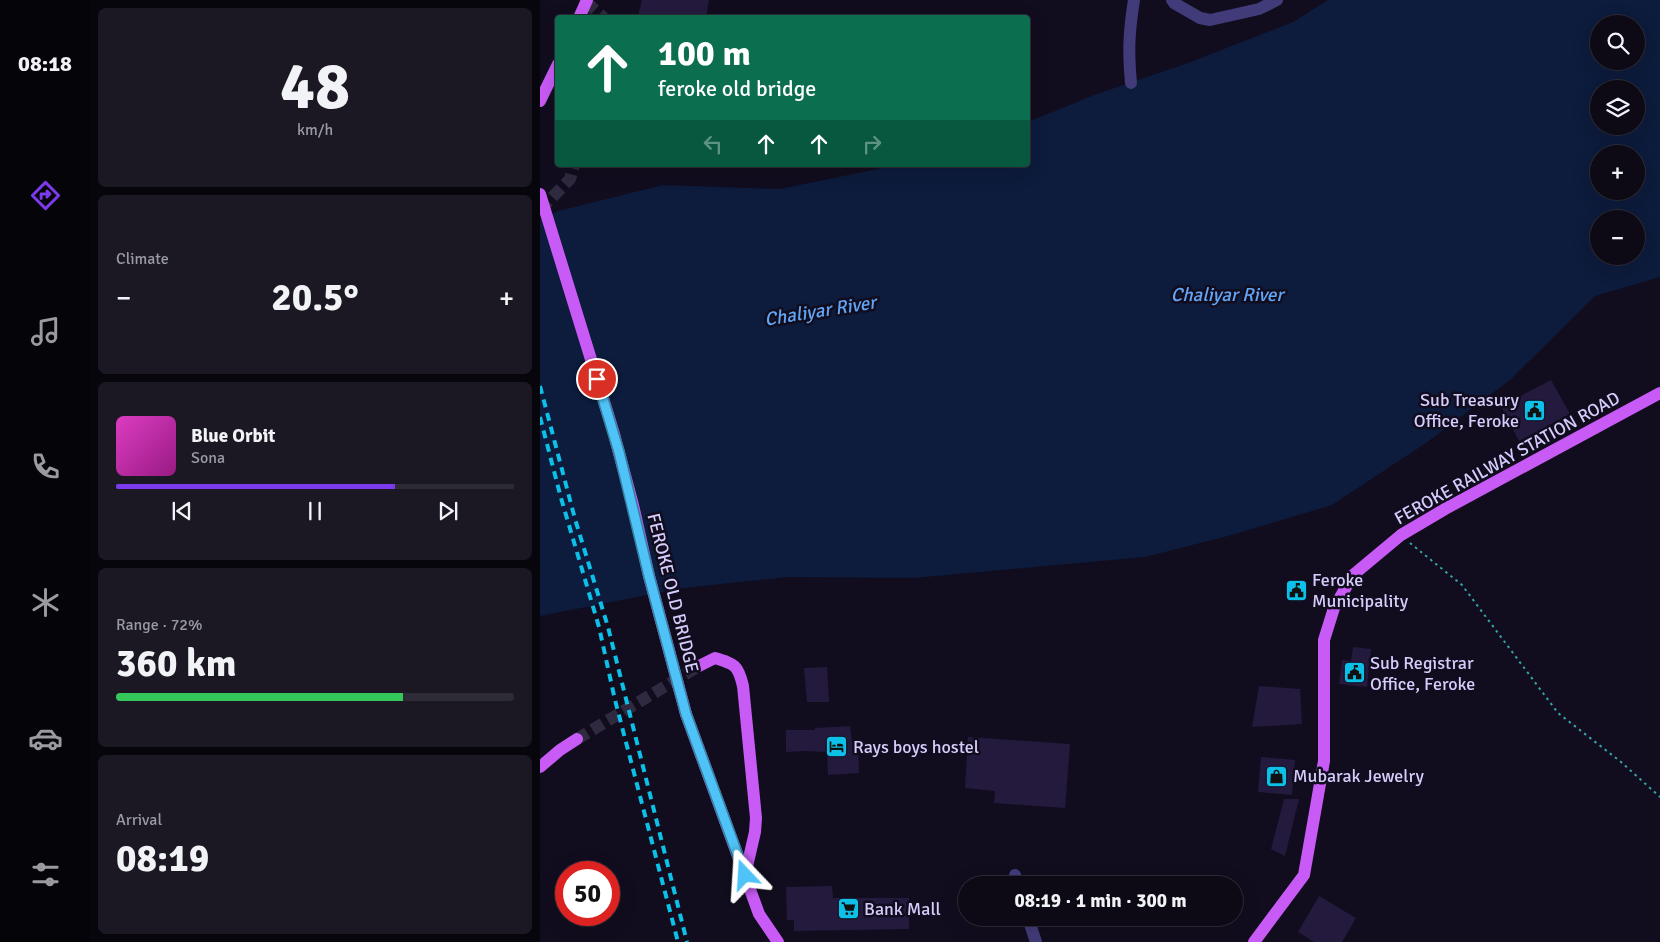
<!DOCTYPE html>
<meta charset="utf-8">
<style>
:root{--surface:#0d0a16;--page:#1b1823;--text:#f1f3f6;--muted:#9a9aa1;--line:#2d2b35;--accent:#7c3aed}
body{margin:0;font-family:Signika,sans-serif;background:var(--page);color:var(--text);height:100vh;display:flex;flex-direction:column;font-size:19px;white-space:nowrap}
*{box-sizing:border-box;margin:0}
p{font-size:16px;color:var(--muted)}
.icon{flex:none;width:28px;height:28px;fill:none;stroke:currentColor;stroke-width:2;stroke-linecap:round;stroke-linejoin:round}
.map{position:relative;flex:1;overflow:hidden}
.sheet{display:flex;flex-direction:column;gap:8px;padding:8px;background:#07060c;width:450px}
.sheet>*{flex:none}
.top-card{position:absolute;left:15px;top:15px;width:475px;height:152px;border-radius:5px;box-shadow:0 5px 20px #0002,0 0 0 1px var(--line);background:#0b6e4f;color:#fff;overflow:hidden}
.tools{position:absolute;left:1050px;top:15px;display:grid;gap:10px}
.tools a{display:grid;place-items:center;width:55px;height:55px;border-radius:50%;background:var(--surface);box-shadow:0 5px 20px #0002,0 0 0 1px var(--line);font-size:25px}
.speed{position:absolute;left:15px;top:861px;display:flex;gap:10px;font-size:25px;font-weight:700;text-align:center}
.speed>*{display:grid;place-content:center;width:65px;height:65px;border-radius:50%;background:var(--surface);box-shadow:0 5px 20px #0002,0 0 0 1px var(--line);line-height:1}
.speed .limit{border:8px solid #d22;background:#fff;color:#111}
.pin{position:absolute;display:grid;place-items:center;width:42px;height:42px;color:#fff;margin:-21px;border:2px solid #fff;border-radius:50%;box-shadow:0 1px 5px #0007}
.me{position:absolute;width:55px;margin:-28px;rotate:340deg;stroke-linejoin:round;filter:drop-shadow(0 0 4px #0008)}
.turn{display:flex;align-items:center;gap:18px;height:105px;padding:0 20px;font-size:22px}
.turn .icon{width:65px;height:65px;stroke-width:2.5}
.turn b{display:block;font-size:35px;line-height:42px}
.lanes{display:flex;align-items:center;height:48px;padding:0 20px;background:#0003;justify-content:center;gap:25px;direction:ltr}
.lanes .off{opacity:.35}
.big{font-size:38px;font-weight:700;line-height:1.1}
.sheet .widget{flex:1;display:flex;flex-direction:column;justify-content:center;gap:8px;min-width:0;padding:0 18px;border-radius:8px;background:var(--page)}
.sheet .dial{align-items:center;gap:0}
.dial b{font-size:65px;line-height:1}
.song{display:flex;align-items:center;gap:15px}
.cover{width:60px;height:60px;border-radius:8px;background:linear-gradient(135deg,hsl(310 70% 55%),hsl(310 70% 35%))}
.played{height:5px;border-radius:2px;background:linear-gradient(90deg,var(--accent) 70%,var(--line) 70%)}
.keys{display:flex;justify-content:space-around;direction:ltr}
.heat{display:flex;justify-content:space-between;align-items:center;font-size:28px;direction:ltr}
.charge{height:8px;border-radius:4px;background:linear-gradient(90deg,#34c759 72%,var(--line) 0)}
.trip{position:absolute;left:418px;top:876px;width:285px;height:50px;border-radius:25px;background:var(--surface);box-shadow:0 5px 20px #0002,0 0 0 1px var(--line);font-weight:700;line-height:50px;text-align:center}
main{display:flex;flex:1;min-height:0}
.dock{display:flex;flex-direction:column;width:90px;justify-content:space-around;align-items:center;background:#050409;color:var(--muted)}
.dock .icon{width:35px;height:35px}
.dock .current{color:var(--accent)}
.dock b{font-size:22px;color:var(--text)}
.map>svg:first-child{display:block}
.water{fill:#0d1b3c;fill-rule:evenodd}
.building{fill:#241a3e}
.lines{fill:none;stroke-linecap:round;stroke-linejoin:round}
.minor-tunnel{stroke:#2f2a3f;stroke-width:12;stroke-dasharray:12 6;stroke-linecap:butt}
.major-tunnel{stroke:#2f2a3f;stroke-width:12;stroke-dasharray:12 6;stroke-linecap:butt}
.path{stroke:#34a6a9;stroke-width:2;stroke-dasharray:2.5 4;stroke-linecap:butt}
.minor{stroke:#423b7a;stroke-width:12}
.major{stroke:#c85bf5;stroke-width:12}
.rail{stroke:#0dc0e8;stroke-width:4;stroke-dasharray:8 6;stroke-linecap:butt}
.major-bridge{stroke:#c85bf5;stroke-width:12}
.route-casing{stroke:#337fa1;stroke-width:12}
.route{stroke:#4fc3f7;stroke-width:9}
.labels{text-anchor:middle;stroke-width:5;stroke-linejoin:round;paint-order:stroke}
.poi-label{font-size:18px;fill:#d6cdfc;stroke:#110d1e;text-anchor:start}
.street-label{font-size:18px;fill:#d6cdfc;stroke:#110d1e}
.water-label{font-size:19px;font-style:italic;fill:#61a5f6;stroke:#110d1e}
</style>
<main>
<nav class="dock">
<b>08:18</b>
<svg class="icon current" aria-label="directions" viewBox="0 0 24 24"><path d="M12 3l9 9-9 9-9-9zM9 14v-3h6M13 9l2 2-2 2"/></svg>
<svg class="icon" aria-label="music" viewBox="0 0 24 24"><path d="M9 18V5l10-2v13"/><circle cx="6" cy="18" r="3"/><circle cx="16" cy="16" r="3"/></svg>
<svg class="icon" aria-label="phone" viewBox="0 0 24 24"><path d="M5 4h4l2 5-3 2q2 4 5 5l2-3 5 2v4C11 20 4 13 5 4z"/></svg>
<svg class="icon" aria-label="climate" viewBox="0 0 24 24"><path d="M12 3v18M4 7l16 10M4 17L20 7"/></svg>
<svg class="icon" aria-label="car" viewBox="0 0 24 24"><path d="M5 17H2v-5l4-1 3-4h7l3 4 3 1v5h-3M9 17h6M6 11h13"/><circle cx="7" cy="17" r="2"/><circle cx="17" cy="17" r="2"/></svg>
<svg class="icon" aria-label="filters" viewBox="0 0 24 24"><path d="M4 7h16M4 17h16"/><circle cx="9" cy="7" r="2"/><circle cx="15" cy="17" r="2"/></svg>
</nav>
<section class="sheet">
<div class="widget dial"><b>48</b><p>km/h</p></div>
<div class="widget"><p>Climate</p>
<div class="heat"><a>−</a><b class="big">20.5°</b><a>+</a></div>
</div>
<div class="widget">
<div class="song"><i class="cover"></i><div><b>Blue Orbit</b><p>Sona</p></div></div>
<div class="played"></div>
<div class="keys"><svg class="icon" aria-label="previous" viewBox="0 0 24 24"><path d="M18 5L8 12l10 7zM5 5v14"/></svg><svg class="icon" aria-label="pause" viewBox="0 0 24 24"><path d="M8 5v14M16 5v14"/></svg><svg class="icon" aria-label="next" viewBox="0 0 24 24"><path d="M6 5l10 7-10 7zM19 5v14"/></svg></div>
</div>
<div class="widget"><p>Range · 72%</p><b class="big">360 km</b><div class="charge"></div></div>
<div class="widget"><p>Arrival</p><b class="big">08:19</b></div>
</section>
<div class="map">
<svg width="1120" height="942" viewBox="0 0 1120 942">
<rect width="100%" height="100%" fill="#110d1e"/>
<path class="water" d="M788 0H1120V277L1055 296 970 380 886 443 792 505 688 536 605 557 374 578 247 577 143 588 0 616V220L18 211 123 185 240 189 357 165H488V122L554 95 648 63 753 22ZM1059 24H1096V61H1059ZM1059 89H1096V126H1059ZM1059 154H1096V191H1059ZM1059 219H1096V256H1059Z"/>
<path class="building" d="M102 0H169L166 18H110L98 15Z
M1011 380 1030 414 979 441 961 406Z
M813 647 831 649 827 687 799 684 802 660 811 661Z
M287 667 289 702H267L264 668Z
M719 686 760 689 762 724 712 727Z
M310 726 312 743H318L319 773 288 775 287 752 265 751 246 752V730H275V728Z
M428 737 530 744 525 808 454 803 455 791 425 788Z
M721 757 755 760 752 795 718 792Z
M744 799H759L745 856 731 849Z
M292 886 293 898H369V929L254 931V920H247L246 887Z
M779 896 816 918 802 942H774L758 932Z"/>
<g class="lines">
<path class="minor-tunnel" d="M46 2 64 18
M0 210 30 179 34 165"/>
<path class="major-tunnel" d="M37 739 159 666"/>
<path class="path" d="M870 543 922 585 1018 713 1081 762 1120 797"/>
<path class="minor" d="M632 0 634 3 660 18 670 20 719 9 737 0
M591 83C588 51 589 31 594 0
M475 875 478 885
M488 918 496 942"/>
<path class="major" d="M39 18 47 0
M0 101 18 64
M159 666 175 658C195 664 198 665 203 686L216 818 215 832 205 875
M146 714 219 914 238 942
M0 767 20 750 37 739
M714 942 764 875 784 761V640L794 608 813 575 861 535 905 509 1120 393"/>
<path class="rail" d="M0 386 35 519 68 627 147 942
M0 417 21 498 59 627 75 700 138 942"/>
<path class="major-bridge" d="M0 194 74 434 93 505 109 576 146 714"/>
</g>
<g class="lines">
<defs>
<path id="route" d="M57 379 79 452 109 576 146 714 205 875"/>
</defs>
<use href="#route" class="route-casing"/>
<use href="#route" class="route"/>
</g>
<defs>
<symbol id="civic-square" viewBox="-11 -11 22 22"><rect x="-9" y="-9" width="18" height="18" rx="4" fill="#0dc0e8" stroke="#110d1e"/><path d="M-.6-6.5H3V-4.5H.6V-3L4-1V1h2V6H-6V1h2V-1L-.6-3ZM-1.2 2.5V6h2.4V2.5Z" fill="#111"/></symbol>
<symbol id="hotel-square" viewBox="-11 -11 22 22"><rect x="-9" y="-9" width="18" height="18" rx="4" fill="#0dc0e8" stroke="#110d1e"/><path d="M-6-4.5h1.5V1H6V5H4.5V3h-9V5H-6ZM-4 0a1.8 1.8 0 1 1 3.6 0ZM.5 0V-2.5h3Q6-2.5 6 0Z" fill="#111"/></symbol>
<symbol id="shop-square" viewBox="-11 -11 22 22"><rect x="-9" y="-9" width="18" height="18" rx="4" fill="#0dc0e8" stroke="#110d1e"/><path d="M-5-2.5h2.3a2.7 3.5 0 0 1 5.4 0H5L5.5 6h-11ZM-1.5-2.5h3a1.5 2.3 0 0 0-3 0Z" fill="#111"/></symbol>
<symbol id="supermarket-square" viewBox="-11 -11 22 22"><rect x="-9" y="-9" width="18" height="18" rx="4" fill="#0dc0e8" stroke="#110d1e"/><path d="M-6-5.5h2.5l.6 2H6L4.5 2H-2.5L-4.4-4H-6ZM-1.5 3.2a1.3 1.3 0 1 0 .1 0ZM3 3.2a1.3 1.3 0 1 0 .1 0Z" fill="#111"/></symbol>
</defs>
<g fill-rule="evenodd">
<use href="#civic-square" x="982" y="398" width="25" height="25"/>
<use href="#civic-square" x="744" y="578" width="25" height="25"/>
<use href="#civic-square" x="802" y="660" width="25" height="25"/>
<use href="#hotel-square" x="284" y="734" width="25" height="25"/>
<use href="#shop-square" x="724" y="764" width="25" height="25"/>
<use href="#supermarket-square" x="296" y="896" width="25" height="25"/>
</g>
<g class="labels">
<g class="poi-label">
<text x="979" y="406" text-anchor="end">Sub Treasury<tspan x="979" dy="21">Office, Feroke</tspan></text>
<text x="772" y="586">Feroke<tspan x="772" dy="21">Municipality</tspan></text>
<text x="830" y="669">Sub Registrar<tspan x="830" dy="21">Office, Feroke</tspan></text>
<text x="313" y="753">Rays boys hostel</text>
<text x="753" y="782">Mubarak Jewelry</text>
<text x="324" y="915">Bank Mall</text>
</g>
<g class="street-label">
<text transform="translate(967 458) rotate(-29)" y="6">FEROKE RAILWAY STATION ROAD</text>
<text transform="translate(133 593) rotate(76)" y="6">FEROKE OLD BRIDGE</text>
</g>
<g class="water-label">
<text x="687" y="301">Chaliyar River</text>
<text transform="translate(280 310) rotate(-9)" y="7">Chaliyar River</text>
</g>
</g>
</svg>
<div class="tools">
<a><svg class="icon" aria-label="search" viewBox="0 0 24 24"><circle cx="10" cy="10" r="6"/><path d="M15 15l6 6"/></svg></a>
<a><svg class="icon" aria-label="layers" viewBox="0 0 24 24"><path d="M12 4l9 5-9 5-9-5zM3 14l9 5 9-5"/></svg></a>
<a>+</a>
<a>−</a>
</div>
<div class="speed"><div class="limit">50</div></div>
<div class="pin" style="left:57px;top:379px;background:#d93025"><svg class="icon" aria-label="arrive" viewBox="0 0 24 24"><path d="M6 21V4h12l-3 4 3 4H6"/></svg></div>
<svg class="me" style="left:205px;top:875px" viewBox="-20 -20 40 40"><path d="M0-17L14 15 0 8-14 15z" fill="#4fc3f7" stroke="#fff" stroke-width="4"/></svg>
<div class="trip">08:19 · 1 min · 300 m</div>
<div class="top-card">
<div class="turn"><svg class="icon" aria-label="ahead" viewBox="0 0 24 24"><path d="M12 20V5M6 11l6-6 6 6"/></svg><div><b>100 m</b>feroke old bridge</div></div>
<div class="lanes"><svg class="icon off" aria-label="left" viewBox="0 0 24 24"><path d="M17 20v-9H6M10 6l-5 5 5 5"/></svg><svg class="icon" aria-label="ahead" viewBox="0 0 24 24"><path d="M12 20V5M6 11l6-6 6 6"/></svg><svg class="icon" aria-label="ahead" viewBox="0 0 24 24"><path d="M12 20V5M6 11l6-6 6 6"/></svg><svg class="icon off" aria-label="right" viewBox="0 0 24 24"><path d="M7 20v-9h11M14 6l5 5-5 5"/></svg></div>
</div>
</div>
</main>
